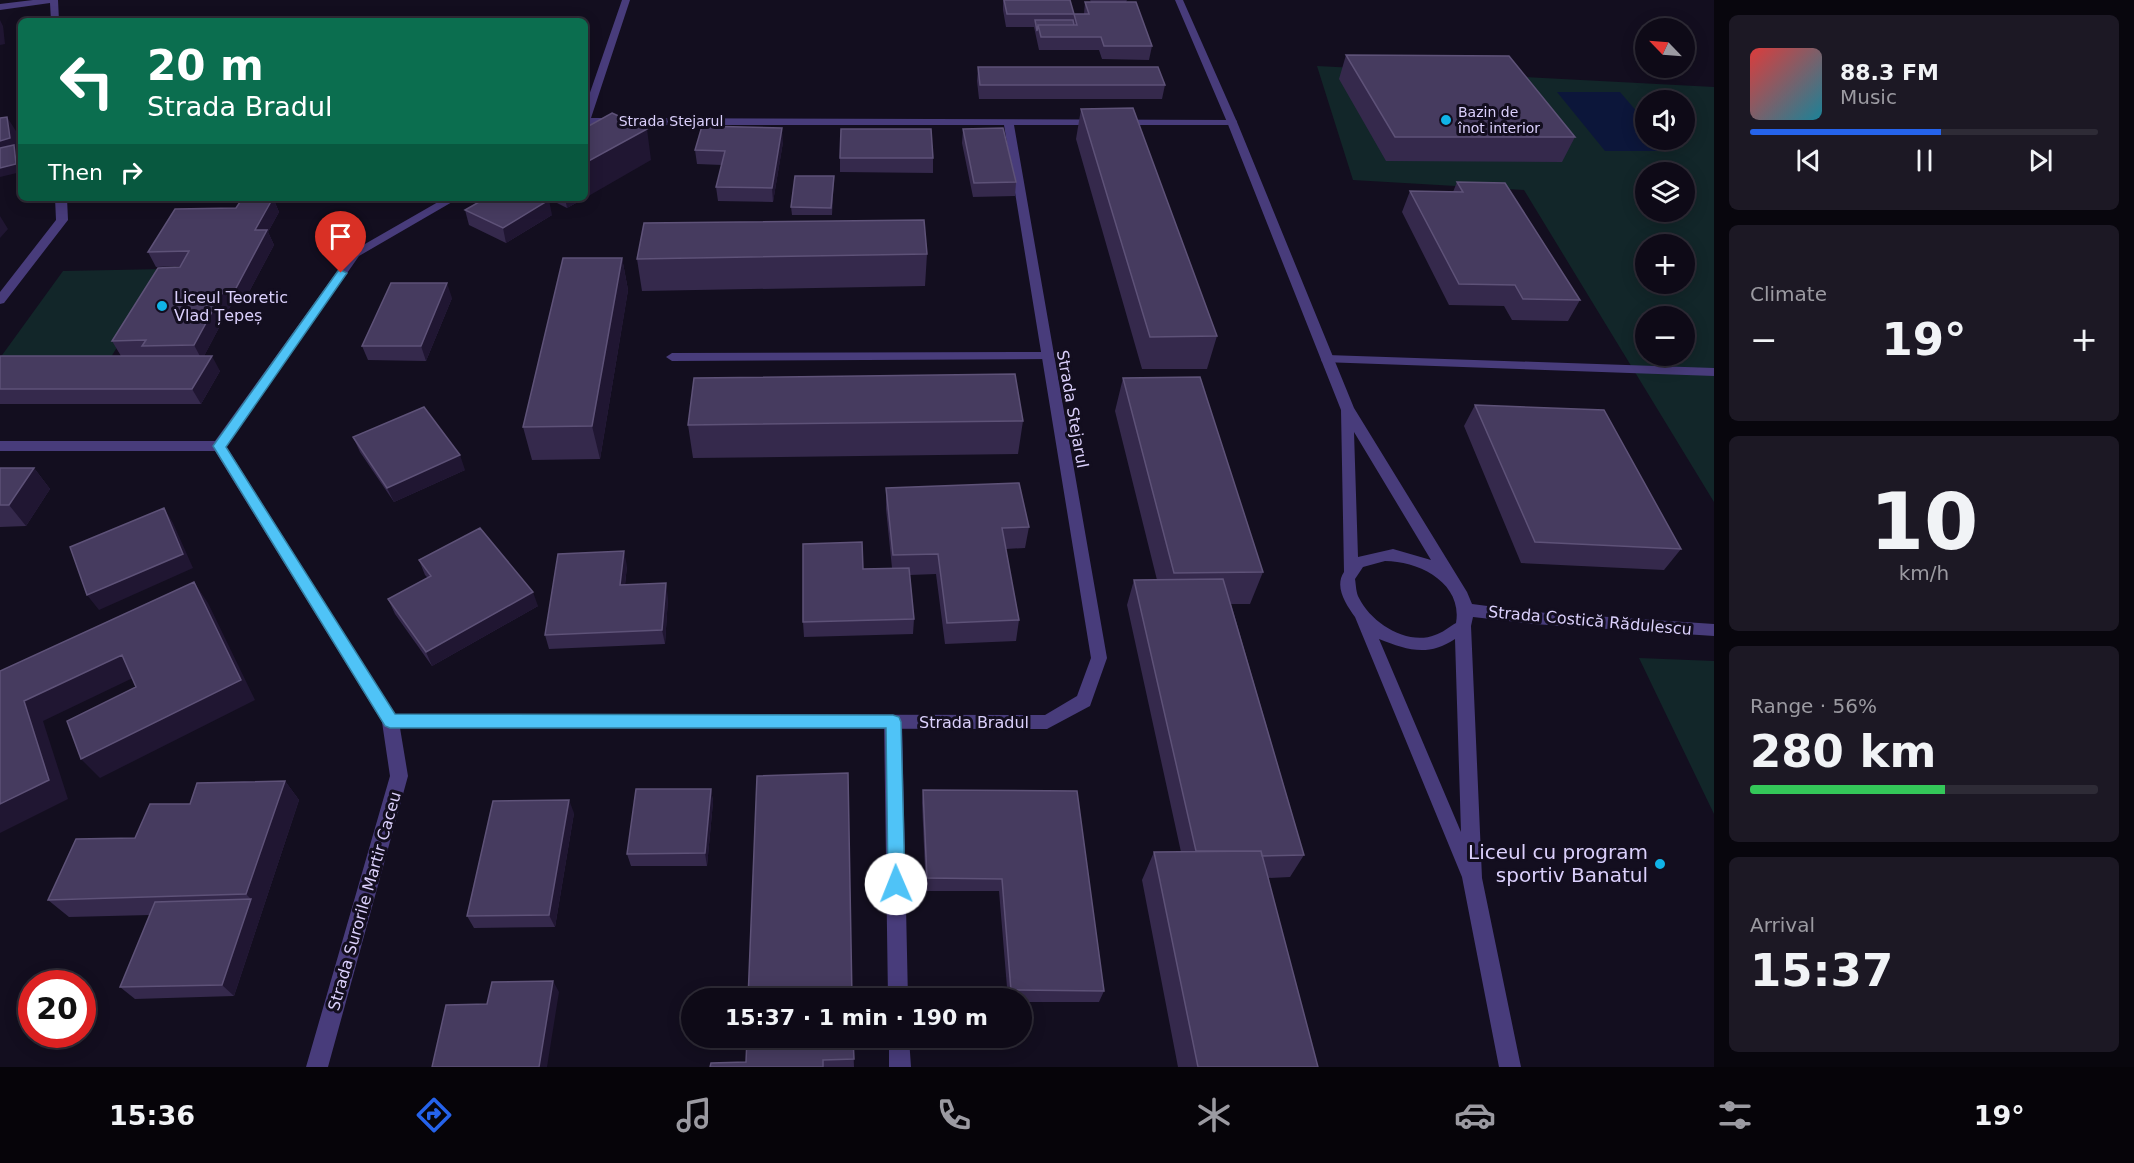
<!DOCTYPE html>
<meta charset="utf-8">
<style>
:root{--surface:#0e0a17;--page:#1c1824;--text:#f1f3f6;--muted:#9b9aa1;--line:#2e2b36;--accent:#2563eb}
body{margin:0;font-family:"DejaVu Sans",sans-serif;background:var(--page);color:var(--text);height:100vh;display:flex;flex-direction:column;font-size:22px;white-space:nowrap}
*{box-sizing:border-box;margin:0}
p{font-size:20px;color:var(--muted)}
.icon{flex:none;width:33px;height:33px;fill:none;stroke:currentColor;stroke-width:2;stroke-linecap:round;stroke-linejoin:round}
.map{position:relative;flex:1;overflow:hidden}
.details{display:flex;flex-direction:column;gap:15px;padding:15px;background:#08060d;width:420px}
.details>*{flex:none}
.top-card{position:absolute;left:18px;top:18px;width:570px;height:183px;border-radius:9px;box-shadow:0 3px 15px #0003,0 0 0 2px var(--line);background:#0b6e4f;color:#fff;overflow:hidden}
.needle{width:39px;rotate:295deg}
.buttons{position:absolute;left:1635px;top:18px;display:grid;gap:12px}
.buttons a{display:grid;place-items:center;width:60px;height:60px;border-radius:50%;background:var(--surface);box-shadow:0 3px 15px #0003,0 0 0 2px var(--line);font-size:30px}
.speed{position:absolute;left:18px;top:970px;display:flex;gap:12px;font-size:30px;font-weight:700;text-align:center}
.speed>*{display:grid;place-content:center;width:78px;height:78px;border-radius:50%;background:var(--surface);box-shadow:0 3px 15px #0003,0 0 0 2px var(--line);line-height:1}
.speed .limit{border:9px solid #d22;background:#fff;color:#111}
.pin{position:absolute;display:grid;place-items:center;width:51px;height:51px;color:#fff;margin:-62px -26px;border-radius:50% 50% 50% 0;rotate:-45deg;box-shadow:0 0 6px #0007}
.pin .icon{rotate:45deg}
.me{position:absolute;width:66px;margin:-33px;rotate:359deg;stroke-linejoin:round;filter:drop-shadow(0 0 4px #0008)}
.turn{display:flex;align-items:center;gap:21px;height:126px;padding:0 30px;font-size:27px}
.turn .icon{width:78px;height:78px;stroke-width:2.5}
.turn b{display:block;font-size:42px;line-height:51px}
.then{display:flex;align-items:center;height:57px;padding:0 30px;background:#0003;gap:12px;font-size:22px}
.big{font-size:45px;font-weight:600;line-height:1.1}
.details .widget{flex:1;display:flex;flex-direction:column;justify-content:center;gap:9px;min-width:0;padding:0 21px;border-radius:9px;background:var(--page)}
.details .dial{align-items:center;gap:0}
.dial b{font-size:78px;line-height:1}
.song{display:flex;align-items:center;gap:18px}
.cover{width:72px;height:72px;border-radius:9px;background:linear-gradient(135deg,hsl(0 70% 55%),hsl(190 70% 35%))}
.played{height:6px;border-radius:3px;background:linear-gradient(90deg,var(--accent) 55%,var(--line) 55%)}
.keys{display:flex;justify-content:space-around;direction:ltr}
.heat{display:flex;justify-content:space-between;align-items:center;font-size:33px;direction:ltr}
.charge{height:9px;border-radius:4px;background:linear-gradient(90deg,#34c759 56%,var(--line) 0)}
.trip{position:absolute;left:681px;top:988px;width:351px;height:60px;border-radius:30px;background:var(--surface);box-shadow:0 3px 15px #0003,0 0 0 2px var(--line);font-weight:600;line-height:60px;text-align:center}
.tab-bar{display:flex;height:96px;justify-content:space-around;align-items:center;background:#060409;color:var(--muted)}
.tab-bar .icon{width:42px;height:42px}
.tab-bar .on{color:var(--accent)}
.tab-bar b{font-size:27px;color:var(--text)}
main{display:flex;flex:1;min-height:0}
.map>svg:first-child{display:block}
.green{fill:#122629;fill-rule:evenodd}
.water{fill:#0c163a}
.lines{fill:none;stroke-linecap:round;stroke-linejoin:round}
.service{fill:#483c7b;fill-rule:evenodd}
.minor{fill:#483c7b;fill-rule:evenodd}
.tertiary{fill:#483c7b;fill-rule:evenodd}
.wall{fill:#35294c}
.shaded-wall{fill:#201632}
.building{fill:#463b5f;stroke:#5e5278;stroke-width:1.5}
.route{fill:#4fc3f7;stroke:#337fa1;stroke-width:1.5}
.poi-dot{fill:#10b3e7;stroke:#130e1f;stroke-width:2}
.labels{text-anchor:middle;stroke-width:6;stroke-linejoin:round;paint-order:stroke}
.far-poi-label{font-size:14px;fill:#dbd0fc;stroke:#130e1f;text-anchor:start}
.far-street-label{font-size:14px;fill:#dbd0fc;stroke:#130e1f}
.poi-label{font-size:16px;fill:#dbd0fc;stroke:#130e1f;text-anchor:start}
.street-label{font-size:16px;fill:#dbd0fc;stroke:#130e1f}
.near-poi-label{font-size:20px;fill:#dbd0fc;stroke:#130e1f;text-anchor:end}
</style>
<main>
<div class="map">
<svg width="1714" height="1067" viewBox="0 0 1714 1067">
<rect width="100%" height="100%" fill="#130e1f"/>
<path class="green" d="M1317 66 1714 87V502L1524 190 1353 180ZM1646 100H1684V140H1646ZM1646 172H1684V212H1646ZM1646 244H1684V284H1646ZM1646 316H1684V356H1646Z
M165 269 108 362 0 358 63 271Z
M1639 658 1714 661V814Z"/>
<path class="water" d="M1557 92H1620L1645 121 1646 140H1662L1672 151H1605Z"/>
<g class="lines">
<path class="service" d="M1047 352 1053 356 1052 359 672 361 666 357 672 353Z
M1327 355 1714 368V376L1322 362 1321 359 1322 356Z
M893 715 899 717 902 722 908 999H888L884 722 887 717Z
M889 1038H909L911 1067H889Z"/>
<path class="minor" d="M33 0H58L59 21H51L50 3 0 10V4Z
M622 0H630L591 118 1236 120 1237 122 1232 125H1014L1107 658 1090 706 1047 729 400 728 408 776 328 1067H306L390 776 382 722 215 451H0V441H215L351 252 445 198H459L359 256 226 446 395 714 1045 715 1077 696 1091 658 1004 125H585V107Z
M55 198H67L68 220 4 303 0 304V292L56 220Z"/>
<path class="tertiary" d="M1175 0H1183L1237 122 1354 408 1467 592 1472 604 1534 612 1714 624V636L1534 624 1473 617 1471 626 1482 878 1521 1067H1499L1462 877 1355 617C1346 604 1334 587 1344 572L1341 410 1227 122ZM1354 432 1431 560 1393 549 1358 557ZM1385 561C1419 561 1463 583 1456 623 1449 627 1442 633 1435 635 1408 646 1371 623 1359 598 1356 593 1356 585 1355 579L1363 567ZM1379 639C1407 650 1428 657 1455 639L1461 832Z"/>
</g>
<path class="wall" d="M1003 0H1070L1074 14H1084L1085 2H1091L1090 0H1127L1126 2 1152 46 1149 60 1102 59 1099 50H1039L1034 27H1006L1003 10Z
M1346 55 1575 137 1562 162 1386 161 1339 79Z
M978 67 1165 85 1162 99H979L977 81Z
M1081 109 1217 336 1207 369H1142L1076 139Z
M963 129 1016 182 1015 196 973 197 962 143Z
M783 142 773 202 718 201 716 187 722 165 697 164 695 150Z
M840 158H933V173L840 172Z
M834 176 832 215H792L791 207Z
M1457 182 1580 300 1568 321 1512 320 1504 306 1449 305 1402 212 1410 191 1453 192Z
M273 198 279 212 268 232 274 245 242 305H231L204 356 220 371 201 404H0V356H121L112 341 180 266 156 267 148 252 236 208Z
M547 198H585L567 208Z
M465 210 552 215 506 243 469 225Z
M927 254 925 286 642 291 637 259Z
M622 258 628 290 600 459 532 460 523 427Z
M452 298 426 361 368 360 362 346Z
M1123 378 1263 572 1250 604H1231L1304 855 1290 877 1268 878 1318 1067H1178L1142 880 1154 852H1181L1127 605 1134 580H1157L1115 411Z
M1475 405 1681 549 1664 570 1521 563 1464 426Z
M1023 421 1018 454 693 458 688 425Z
M353 437 465 470 394 502 360 452Z
M0 468H34L50 489 26 526 0 527Z
M886 488 1029 527 1025 548 1006 549 1019 620 1016 641 945 644 936 574 910 575 914 619 913 634 804 637 803 622 863 569 892 568 886 509Z
M419 560 538 606 432 666 395 614 388 599 428 578 425 575Z
M627 566 625 585 668 598 665 644 549 649 545 635Z
M285 781 299 800 234 996 135 999 120 987 150 915 69 917 48 900 135 838 190 804Z
M711 789 713 802 707 866H631L627 854Z
M923 790 1104 991 1099 1002H1022V999H1008L999 891H926L922 803Z
M574 813 555 927 474 928 467 916Z
M853 1038 854 1067H710L746 1062Z"/>
<path class="shaded-wall" d="M0 20 3 26 5 44 0 45Z
M7 117 16 131 21 172 0 177V141Z
M782 128 783 142 773 202 772 188Z
M647 129 651 160 585 198V163Z
M273 198 279 212 268 232 274 245 242 305 235 290 255 230Z
M565 198H585L567 208Z
M549 200 552 215 506 243 503 228Z
M0 216 8 229 0 238Z
M622 258 628 290 600 459 592 426Z
M447 283 452 298 426 361 421 346Z
M224 290 231 305 202 360 194 345Z
M212 356 220 371 201 404 192 389Z
M460 455 465 470 394 502 387 488Z
M34 468 50 489 26 526 9 505Z
M164 508 173 523 193 568 99 610 87 595Z
M624 551 627 566 623 600 620 585Z
M194 582 208 603 255 700 100 778 81 759 241 680Z
M666 583 668 598 665 644 662 630Z
M533 592 538 606 432 666 426 652Z
M122 655 139 675 43 721 68 799 0 833V804L24 701Z
M285 781 299 800 234 996 222 985 251 899 246 894Z
M711 789 713 802 707 866 705 853Z
M569 800 574 813 555 927 549 915Z
M553 981 559 992 547 1067H539Z"/>
<path class="building" d="M1004 0H1070L1074 14H1007Z
M1085 2H1136L1152 46H1104L1101 37H1041L1038 25H1077L1074 14H1089Z
M1035 20H1073L1074 25H1038L1037 31Z
M1346 55 1509 56 1575 137H1395Z
M978 67H1158L1165 85H980Z
M1133 108 1217 336 1150 337 1081 109Z
M612 113 647 129 585 163V128Z
M7 117 10 138 0 141V118Z
M702 126 782 128 772 188 716 187 725 151 695 150Z
M1003 128 1016 182 974 183 963 129Z
M841 129H931L933 158H840Z
M14 145 16 164 0 168V148Z
M795 176H834L831 208 791 207Z
M1457 182 1505 183 1580 300 1523 299 1515 285 1459 284 1410 191 1463 192Z
M273 198 255 230H267L235 290H224L194 345 142 346 146 340 112 341 158 268 180 267 189 251 148 252 175 209 236 208 242 199Z
M486 198H544L549 200 503 228 465 210Z
M924 220 927 254 637 259 644 223Z
M563 258H622L592 426 523 427Z
M391 283H447L421 346H362Z
M0 356H212L192 389H0Z
M1015 374 1023 421 688 425 694 378Z
M1200 377 1263 572 1174 573 1123 378Z
M1475 405 1604 410 1681 549 1535 542Z
M424 407 460 455 387 488 353 437Z
M0 468H34L9 505H0Z
M1019 483 1029 527 1002 528 1019 620 947 623 938 554 893 555 886 488Z
M164 508 183 554 87 595 70 547Z
M480 528 533 592 426 652 388 599 431 576 419 560Z
M862 542 863 569 909 568 914 619 803 622V544Z
M624 551 620 585 666 583 662 630 545 635 558 554Z
M1223 579 1304 855 1262 856 1261 851H1196L1134 580Z
M194 582 241 680 81 759 67 721 136 687 122 655 24 701 49 780 0 804V671Z
M848 773 852 999H748L757 776Z
M285 781 246 894 48 900 76 839 135 838 150 804H190L197 783Z
M636 789H711L705 853 627 854Z
M923 790 1077 791 1104 991 1011 990 1002 879 927 878Z
M569 800 549 915 467 916 493 801Z
M1261 851 1318 1067H1198L1154 852Z
M251 899 222 985 120 987 155 902Z
M553 981 539 1067H432L446 1005 487 1004 492 982Z
M747 1038H853L854 1059 823 1060V1067H710L711 1063 746 1062Z"/>
<path class="route" d="M341 270 347 273 226 447 395 714 893 715 899 717 901 722 905 884 903 889 896 892 890 889 888 884 886 728H390L385 726 213 446 338 271Z"/>
<g class="poi-dot">
<circle cx="1446" cy="120" r="6"/>
<circle cx="162" cy="306" r="6"/>
<circle cx="1660" cy="864" r="6"/>
</g>
<g class="labels">
<g class="far-poi-label">
<text x="1458" y="117">Bazin de<tspan x="1458" dy="16">înot interior</tspan></text>
</g>
<g class="far-street-label">
<text x="671" y="126">Strada Stejarul</text>
</g>
<g class="poi-label">
<text x="174" y="303">Liceul Teoretic<tspan x="174" dy="18">Vlad Țepeș</tspan></text>
</g>
<g class="street-label">
<text transform="translate(1073 409) rotate(80)" y="6">Strada Stejarul</text>
<text transform="translate(1590 620) rotate(5)" y="6">Strada Costică Rădulescu</text>
<text x="974" y="728">Strada Bradul</text>
<text transform="translate(364 901) rotate(-74)" y="6">Strada Surorile Martir Caceu</text>
</g>
<g class="near-poi-label">
<text x="1648" y="859">Liceul cu program<tspan x="1648" dy="23">sportiv Banatul</tspan></text>
</g>
</g>
</svg>
<div class="buttons">
<a><svg class="needle" viewBox="-14 -14 28 28"><path d="M0-13l5 13h-10z" fill="#e53935"/><path d="M0 13l5-13h-10z" fill="#9b9aa1"/></svg></a>
<a><svg class="icon" aria-label="sound" viewBox="0 0 24 24"><path d="M4 9h4l5-4v14l-5-4H4zM17 9q2 3 0 6"/></svg></a>
<a><svg class="icon" aria-label="layers" viewBox="0 0 24 24"><path d="M12 4l9 5-9 5-9-5zM3 14l9 5 9-5"/></svg></a>
<a>+</a>
<a>−</a>
</div>
<div class="speed"><div class="limit">20</div></div>
<div class="pin" style="left:341px;top:273px;background:#d93025"><svg class="icon" aria-label="arrive" viewBox="0 0 24 24"><path d="M6 21V4h12l-3 4 3 4H6"/></svg></div>
<svg class="me" style="left:896px;top:884px" viewBox="-20 -20 40 40"><circle r="19" fill="#fff"/><path d="M0-13L10 11 0 6-10 11z" fill="#4fc3f7"/></svg>
<div class="trip">15:37 · 1 min · 190 m</div>
<div class="top-card">
<div class="turn"><svg class="icon" aria-label="left" viewBox="0 0 24 24"><path d="M17 20v-9H6M10 6l-5 5 5 5"/></svg><div><b>20 m</b>Strada Bradul</div></div>
<div class="then">Then<svg class="icon" aria-label="right" viewBox="0 0 24 24"><path d="M7 20v-9h11M14 6l5 5-5 5"/></svg></div>
</div>
</div>
<section class="details">
<div class="widget">
<div class="song"><i class="cover"></i><div><b>88.3 FM</b><p>Music</p></div></div>
<div class="played"></div>
<div class="keys"><svg class="icon" aria-label="previous" viewBox="0 0 24 24"><path d="M18 5L8 12l10 7zM5 5v14"/></svg><svg class="icon" aria-label="pause" viewBox="0 0 24 24"><path d="M8 5v14M16 5v14"/></svg><svg class="icon" aria-label="next" viewBox="0 0 24 24"><path d="M6 5l10 7-10 7zM19 5v14"/></svg></div>
</div>
<div class="widget"><p>Climate</p>
<div class="heat"><a>−</a><b class="big">19°</b><a>+</a></div>
</div>
<div class="widget dial"><b>10</b><p>km/h</p></div>
<div class="widget"><p>Range · 56%</p><b class="big">280 km</b><div class="charge"></div></div>
<div class="widget"><p>Arrival</p><b class="big">15:37</b></div>
</section>
</main>
<nav class="tab-bar">
<b>15:36</b>
<svg class="icon on" aria-label="directions" viewBox="0 0 24 24"><path d="M12 3l9 9-9 9-9-9zM9 14v-3h6M13 9l2 2-2 2"/></svg>
<svg class="icon" aria-label="music" viewBox="0 0 24 24"><path d="M9 18V5l10-2v13"/><circle cx="6" cy="18" r="3"/><circle cx="16" cy="16" r="3"/></svg>
<svg class="icon" aria-label="phone" viewBox="0 0 24 24"><path d="M5 4h4l2 5-3 2q2 4 5 5l2-3 5 2v4C11 20 4 13 5 4z"/></svg>
<svg class="icon" aria-label="climate" viewBox="0 0 24 24"><path d="M12 3v18M4 7l16 10M4 17L20 7"/></svg>
<svg class="icon" aria-label="car" viewBox="0 0 24 24"><path d="M5 17H2v-5l4-1 3-4h7l3 4 3 1v5h-3M9 17h6M6 11h13"/><circle cx="7" cy="17" r="2"/><circle cx="17" cy="17" r="2"/></svg>
<svg class="icon" aria-label="filters" viewBox="0 0 24 24"><path d="M4 7h16M4 17h16"/><circle cx="9" cy="7" r="2"/><circle cx="15" cy="17" r="2"/></svg>
<b>19°</b>
</nav>
